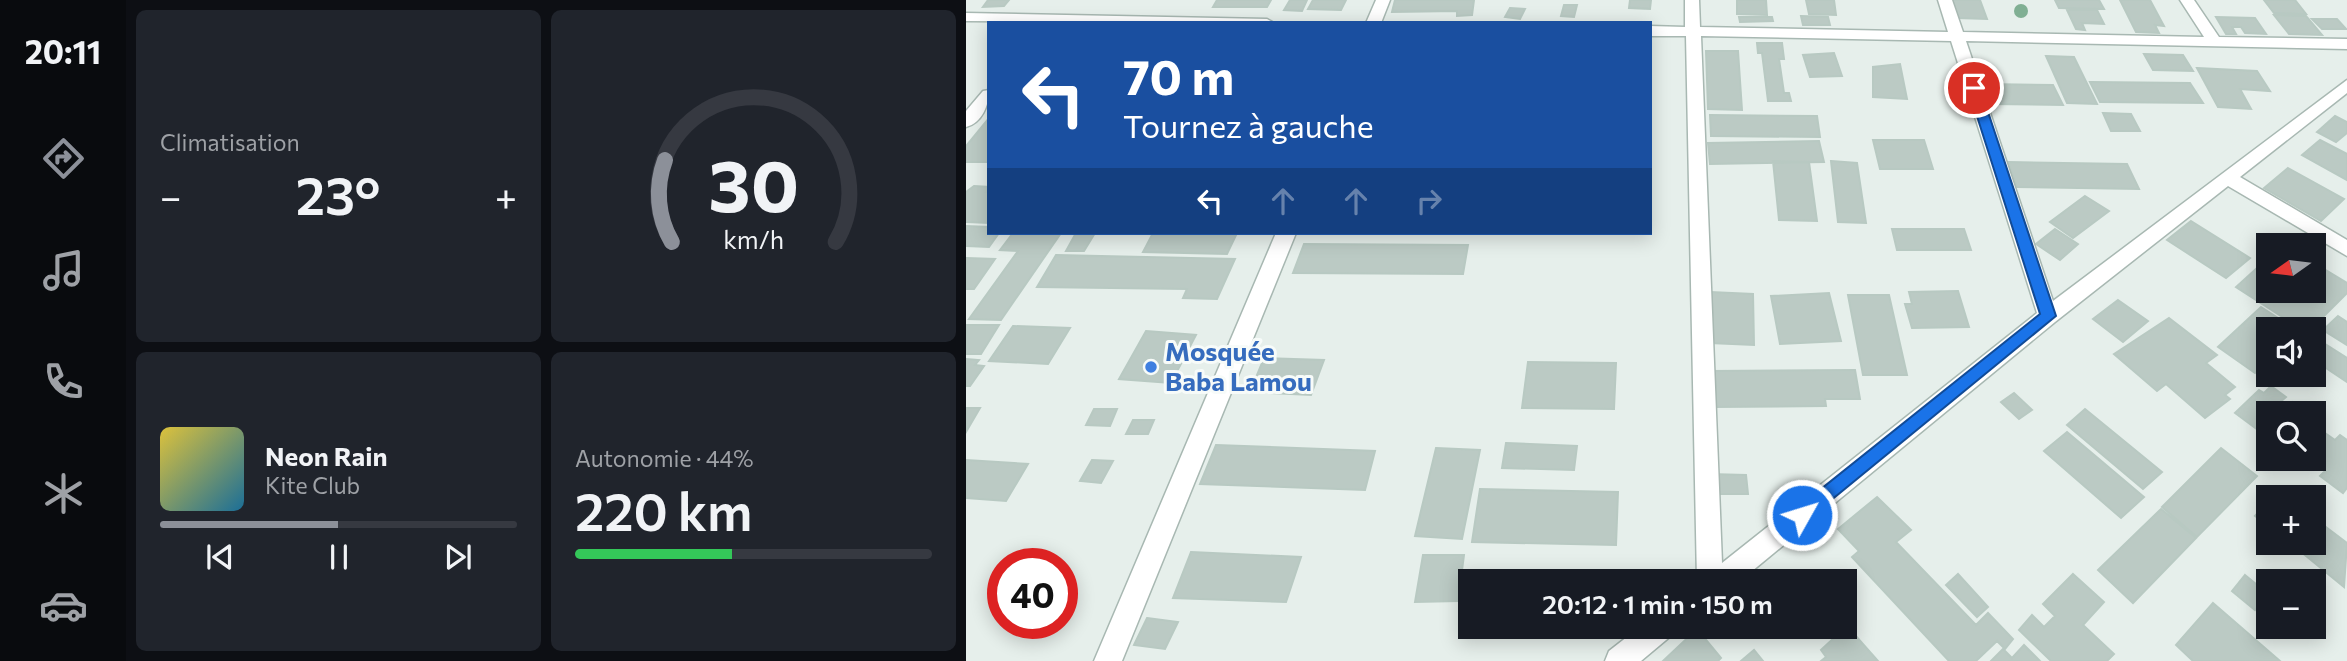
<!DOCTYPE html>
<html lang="fr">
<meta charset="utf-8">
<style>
:root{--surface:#171b24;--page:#20242c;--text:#f1f3f6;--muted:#9ea1a6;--line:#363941;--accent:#8c9099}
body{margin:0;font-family:Commissioner,sans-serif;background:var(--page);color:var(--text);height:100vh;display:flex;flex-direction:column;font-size:26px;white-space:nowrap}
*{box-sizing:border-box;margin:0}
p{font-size:23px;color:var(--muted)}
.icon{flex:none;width:38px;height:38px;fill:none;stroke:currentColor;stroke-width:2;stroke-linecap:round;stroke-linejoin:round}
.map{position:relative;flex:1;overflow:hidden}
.sheet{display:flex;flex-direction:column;gap:10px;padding:10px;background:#0d0f14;width:840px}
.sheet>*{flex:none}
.hud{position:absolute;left:21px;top:21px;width:665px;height:214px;border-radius:0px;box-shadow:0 4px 18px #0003;background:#1a4fa0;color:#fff;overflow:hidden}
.needle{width:46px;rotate:256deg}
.controls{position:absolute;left:1290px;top:233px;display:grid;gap:14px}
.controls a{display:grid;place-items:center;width:70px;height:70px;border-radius:0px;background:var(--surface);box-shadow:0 4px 18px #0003;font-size:35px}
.speed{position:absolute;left:21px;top:548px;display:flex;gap:14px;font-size:35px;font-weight:700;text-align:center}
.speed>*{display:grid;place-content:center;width:91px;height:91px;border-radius:50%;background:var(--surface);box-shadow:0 4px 18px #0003;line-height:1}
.speed .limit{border:10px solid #d22;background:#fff;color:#111}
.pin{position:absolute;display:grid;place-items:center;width:60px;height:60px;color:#fff;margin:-30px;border:4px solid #fff;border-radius:50%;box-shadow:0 2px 7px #0007}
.me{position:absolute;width:77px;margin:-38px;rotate:51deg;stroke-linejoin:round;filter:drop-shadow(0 0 5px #0008)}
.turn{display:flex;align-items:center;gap:24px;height:147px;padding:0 21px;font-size:32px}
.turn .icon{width:91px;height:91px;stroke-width:2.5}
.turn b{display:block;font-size:49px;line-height:60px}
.lanes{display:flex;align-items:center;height:66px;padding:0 21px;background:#0003;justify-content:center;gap:35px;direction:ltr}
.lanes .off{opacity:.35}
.big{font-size:52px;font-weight:600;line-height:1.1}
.sheet .widget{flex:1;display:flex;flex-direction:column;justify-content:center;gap:10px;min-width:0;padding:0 24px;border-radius:10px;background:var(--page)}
.sheet .dial{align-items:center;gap:0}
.dial svg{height:182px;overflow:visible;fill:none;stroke:var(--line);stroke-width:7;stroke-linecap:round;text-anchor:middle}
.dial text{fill:var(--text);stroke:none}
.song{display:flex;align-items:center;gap:21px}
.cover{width:84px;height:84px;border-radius:10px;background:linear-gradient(135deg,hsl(50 70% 55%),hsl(200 70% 35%))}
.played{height:7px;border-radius:4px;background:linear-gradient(90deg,var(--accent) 50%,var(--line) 50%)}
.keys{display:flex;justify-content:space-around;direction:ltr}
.heat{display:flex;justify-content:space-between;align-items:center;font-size:38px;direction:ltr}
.charge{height:10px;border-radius:5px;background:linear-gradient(90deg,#34c759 44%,var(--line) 0)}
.sheet .tiles{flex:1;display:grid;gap:10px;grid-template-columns:repeat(2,1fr)}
.trip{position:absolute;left:492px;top:569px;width:399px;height:70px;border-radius:0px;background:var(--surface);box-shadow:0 4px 18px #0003;font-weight:600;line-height:70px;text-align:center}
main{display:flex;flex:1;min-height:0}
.tab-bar{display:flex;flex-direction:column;width:126px;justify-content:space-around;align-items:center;background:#090b0e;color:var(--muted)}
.tab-bar .icon{width:49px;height:49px}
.tab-bar .active{color:var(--accent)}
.tab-bar b{font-size:32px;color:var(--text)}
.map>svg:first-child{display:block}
.building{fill:#bbcac4;stroke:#b8c9c2;stroke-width:2}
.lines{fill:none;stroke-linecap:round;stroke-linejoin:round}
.minor-casing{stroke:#a8b8b2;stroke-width:3}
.minor{fill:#fff;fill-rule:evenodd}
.tree{fill:#80af93}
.route{fill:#1a73e8;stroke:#114b97;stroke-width:2}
.shop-dot{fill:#3f7fe0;stroke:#f7fbf9;stroke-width:2.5}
.labels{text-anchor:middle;stroke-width:6;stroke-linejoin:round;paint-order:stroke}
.shop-label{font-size:26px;font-weight:bold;fill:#366cbe;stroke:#f7fbf9;text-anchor:start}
</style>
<main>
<nav class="tab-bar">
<b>20:11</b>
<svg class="icon active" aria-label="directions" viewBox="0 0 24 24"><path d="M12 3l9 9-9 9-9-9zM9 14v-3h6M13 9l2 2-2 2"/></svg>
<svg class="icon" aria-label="music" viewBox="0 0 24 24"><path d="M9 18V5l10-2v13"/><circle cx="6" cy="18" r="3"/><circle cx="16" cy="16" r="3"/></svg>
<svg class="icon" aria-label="phone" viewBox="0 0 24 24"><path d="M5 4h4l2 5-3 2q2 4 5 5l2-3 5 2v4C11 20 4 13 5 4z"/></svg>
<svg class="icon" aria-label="climate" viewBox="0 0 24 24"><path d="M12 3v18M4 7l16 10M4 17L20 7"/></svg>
<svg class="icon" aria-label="car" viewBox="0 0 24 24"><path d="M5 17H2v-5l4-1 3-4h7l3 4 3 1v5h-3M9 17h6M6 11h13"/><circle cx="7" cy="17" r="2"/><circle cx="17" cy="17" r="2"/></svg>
</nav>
<section class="sheet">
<div class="tiles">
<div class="widget"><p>Climatisation</p>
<div class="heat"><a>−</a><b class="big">23°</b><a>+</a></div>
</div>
<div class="widget dial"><svg viewBox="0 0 100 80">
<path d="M14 69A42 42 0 1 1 86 69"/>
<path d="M14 69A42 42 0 0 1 11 33" stroke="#8c9099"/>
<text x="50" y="56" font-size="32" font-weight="700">30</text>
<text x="50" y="72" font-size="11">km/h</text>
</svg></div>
<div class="widget">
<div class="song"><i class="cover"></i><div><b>Neon Rain</b><p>Kite Club</p></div></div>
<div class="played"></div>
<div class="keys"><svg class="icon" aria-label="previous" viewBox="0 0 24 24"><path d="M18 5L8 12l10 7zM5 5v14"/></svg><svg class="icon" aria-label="pause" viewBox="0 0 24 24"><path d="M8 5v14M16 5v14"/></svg><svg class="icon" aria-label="next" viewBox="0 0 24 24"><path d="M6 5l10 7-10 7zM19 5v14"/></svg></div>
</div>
<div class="widget"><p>Autonomie · 44%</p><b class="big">220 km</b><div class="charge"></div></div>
</div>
</section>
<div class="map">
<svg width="1381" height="661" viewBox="0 0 1381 661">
<rect width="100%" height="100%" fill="#e6efeb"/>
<path class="building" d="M22 0H43L38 6 17 7Z
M251 0H305L301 7H247Z
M324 0H341L336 11 318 10Z
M347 0H380L375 10 342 9Z
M429 0H508L506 15 491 16V11L426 12Z
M664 0H685L684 9 663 8Z
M771 0H800L801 15 771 14Z
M840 0H868L870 15 843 14Z
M986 0H1014L1021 19 991 18Z
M1089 0H1133L1138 9 1093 8Z
M1154 0H1184L1198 26 1189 25 1193 33 1170 32Z
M1298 0H1329L1340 14 1308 13Z
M598 5H611L608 17 595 16Z
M544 8 559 9 554 19 539 17Z
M1101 10H1131L1138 24 1116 23 1119 30 1110 29Z
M1308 15 1340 16 1356 35 1323 34Z
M835 16 862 17 864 25H837Z
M773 17H806L807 21 774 22Z
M1250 17 1289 18 1300 34 1279 33 1275 27H1266L1270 34H1260Z
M1346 19H1371L1380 29H1356Z
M791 43H816L818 59H813L818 93H823L825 101H802L796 53H792Z
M740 51H772L776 110 742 109Z
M868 53 876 76 844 77 837 55Z
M1178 54 1217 55 1227 71 1187 70Z
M1080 56 1108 57 1131 104 1101 103Z
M934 64 941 99 907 97V67Z
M1231 68 1291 71 1304 91 1274 89 1285 109 1252 107Z
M1124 82 1224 83 1237 103 1134 102Z
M1018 84 1087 85 1097 105 1025 104Z
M1137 113 1165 114 1174 131H1145Z
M744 115 851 116 854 137 745 136Z
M1369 116 1381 122V133L1370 142 1351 132Z
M23 118V162H0V146Z
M907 140H958L967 169H914Z
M1354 140 1381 154V180L1336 155Z
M853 141 858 162 744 164 742 143Z
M807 161 843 162 851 221 813 220Z
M865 161 891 163 900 223 872 222Z
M1042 162 1161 164 1173 189 1051 187Z
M1322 168 1378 199 1355 221 1298 188Z
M8 186 23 187 20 192H23V223L0 222V192Z
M1119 196 1143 211 1107 238 1084 222Z
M1225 221 1284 258 1260 278 1201 240Z
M0 226 23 227V233H33L23 247 0 246Z
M926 229H998L1005 250H931Z
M1089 229 1112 244 1094 260 1070 244Z
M47 233H95L35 320 3 319 52 251 34 250Z
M110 233H129L118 251H100Z
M187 233H271L261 254 177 252Z
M338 244 502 245 497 274 327 273Z
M90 255 269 259 251 299 217 298 221 289 71 287Z
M0 258 29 259 8 289H0Z
M1302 258V290H1348V263L1381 283V293L1345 329H1335L1270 287Z
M992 291 1003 327 946 328 939 304H946L943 292Z
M744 292 787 294 788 345 744 343Z
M863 293 875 341 814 344 805 296Z
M882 295H923L941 375H897Z
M1152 300 1182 321 1157 342 1127 319Z
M1295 307 1329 329H1302V360L1289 373 1252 347Z
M1372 316 1381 322V345L1357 330Z
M1203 318 1251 355 1240 363 1269 387 1259 395 1264 399 1239 418 1200 384 1191 391 1148 354Z
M0 325H33L15 354H0Z
M47 326 104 328 82 364 23 361Z
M180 331 230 335 205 383 153 379Z
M1356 342 1381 358V382L1348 360V350Z
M298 358 358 360 345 395 284 392Z
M0 359 13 360 9 365 18 366 4 386H0Z
M562 362 650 363 648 409 556 408Z
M889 370 894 399H859L860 406 748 407 746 371Z
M1305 386 1320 397 1313 403 1321 409 1327 402 1343 413H1302V430L1297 426 1292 430 1269 413 1293 390 1298 393Z
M1048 393 1066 410 1053 419 1035 402Z
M0 408H14L0 432Z
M128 409H151L144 426 120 425Z
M1119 409 1196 472 1177 489 1101 425Z
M1348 416 1354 421 1349 426 1369 440 1374 435 1381 440V488L1377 493 1354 476 1359 471 1343 458H1348Z
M167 420H188L182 434H160Z
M1101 432 1178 497 1155 518 1078 451Z
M540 443 611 446 608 470 536 468Z
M250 445 409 451 399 490 234 484Z
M470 448 514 450 496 539 449 536Z
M1255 448 1291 476 1231 537 1196 507Z
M0 460 62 464 40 501 0 498Z
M126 460 147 461 135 483 114 481Z
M743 474 780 475 782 494H744Z
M514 489 652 492 650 545 506 542Z
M911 497 945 530 930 542 1010 625 1022 613 1047 639 1039 649 1031 641 1010 661H983L886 557 893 551 872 529Z
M1302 502V526L1289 516Z
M1195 509 1230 538 1167 603 1132 570Z
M1348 518 1381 543 1378 587 1323 542H1348Z
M225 552 335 557 320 602 207 598Z
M457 555H498L492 601 449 602Z
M992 574 1022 607 1011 617 980 585Z
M1107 574 1138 602 1117 625 1148 654 1141 661H1085L1053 630 1066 615 1078 627 1089 616 1077 604Z
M1279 575 1302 594 1289 610 1266 591Z
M1247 603 1314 661H1227L1210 645Z
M181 618 212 622 199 649 168 645Z
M881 626 912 661H855L860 657 855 650Z
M731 629 755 658 752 661H697Z
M1058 645 1074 661H1025L1037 649 1046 658Z
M788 650 797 661H775Z"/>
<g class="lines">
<defs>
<path id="minor" d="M410 0H424L415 23H400Z
M719 0H733L734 27 982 32 972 0H986L997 32 1238 37 1214 0H1228L1253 37 1381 39V49L1000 41 1087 301 1381 80V93L1274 177 1381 240V256L1262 186 1089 322 774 581H731L720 36H684V26L719 27ZM735 36 985 41 1071 313 756 563Z
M0 13 301 19 308 23 0 21Z
M23 90C23 105 16 123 0 127V111L17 91Z
M310 233H330L156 661H128Z
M675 626H710L706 635 675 661H639L643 651Z"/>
</defs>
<use href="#minor" class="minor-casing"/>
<use href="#minor" class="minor"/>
</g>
<circle class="tree" cx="1055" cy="11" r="7"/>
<path class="route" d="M1004 85 1014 88 1090 316 836 524 830 521 827 515 830 509 1074 314 1002 88Z"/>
<circle class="shop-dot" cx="185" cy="367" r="7"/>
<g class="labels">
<g class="shop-label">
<text x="199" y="361">Mosquée<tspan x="199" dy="30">Baba Lamou</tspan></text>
</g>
</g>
</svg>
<div class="controls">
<a><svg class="needle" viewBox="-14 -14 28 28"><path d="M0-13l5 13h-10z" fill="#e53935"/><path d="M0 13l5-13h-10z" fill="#9ea1a6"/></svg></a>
<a><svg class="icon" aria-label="sound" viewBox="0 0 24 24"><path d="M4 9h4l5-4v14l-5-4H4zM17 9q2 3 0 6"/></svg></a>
<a><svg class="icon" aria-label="search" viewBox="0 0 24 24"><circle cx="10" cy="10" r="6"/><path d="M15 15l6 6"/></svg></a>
<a>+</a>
<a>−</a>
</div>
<div class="speed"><div class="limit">40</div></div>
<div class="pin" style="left:1008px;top:88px;background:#d93025"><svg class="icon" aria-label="arrive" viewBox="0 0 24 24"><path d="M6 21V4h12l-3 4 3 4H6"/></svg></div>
<svg class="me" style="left:836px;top:515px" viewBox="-20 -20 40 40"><circle r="17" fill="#1a73e8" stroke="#fff" stroke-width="3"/><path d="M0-11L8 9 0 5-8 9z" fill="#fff"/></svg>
<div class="trip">20:12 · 1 min · 150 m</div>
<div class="hud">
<div class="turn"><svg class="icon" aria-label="left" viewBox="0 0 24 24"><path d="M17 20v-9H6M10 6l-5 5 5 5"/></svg><div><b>70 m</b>Tournez à gauche</div></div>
<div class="lanes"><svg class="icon" aria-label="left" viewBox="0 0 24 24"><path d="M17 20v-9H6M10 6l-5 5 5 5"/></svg><svg class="icon off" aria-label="ahead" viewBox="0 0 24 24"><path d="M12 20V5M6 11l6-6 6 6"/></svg><svg class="icon off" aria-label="ahead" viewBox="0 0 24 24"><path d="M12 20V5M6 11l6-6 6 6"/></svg><svg class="icon off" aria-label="right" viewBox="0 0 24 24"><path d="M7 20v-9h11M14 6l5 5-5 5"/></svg></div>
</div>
</div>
</main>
